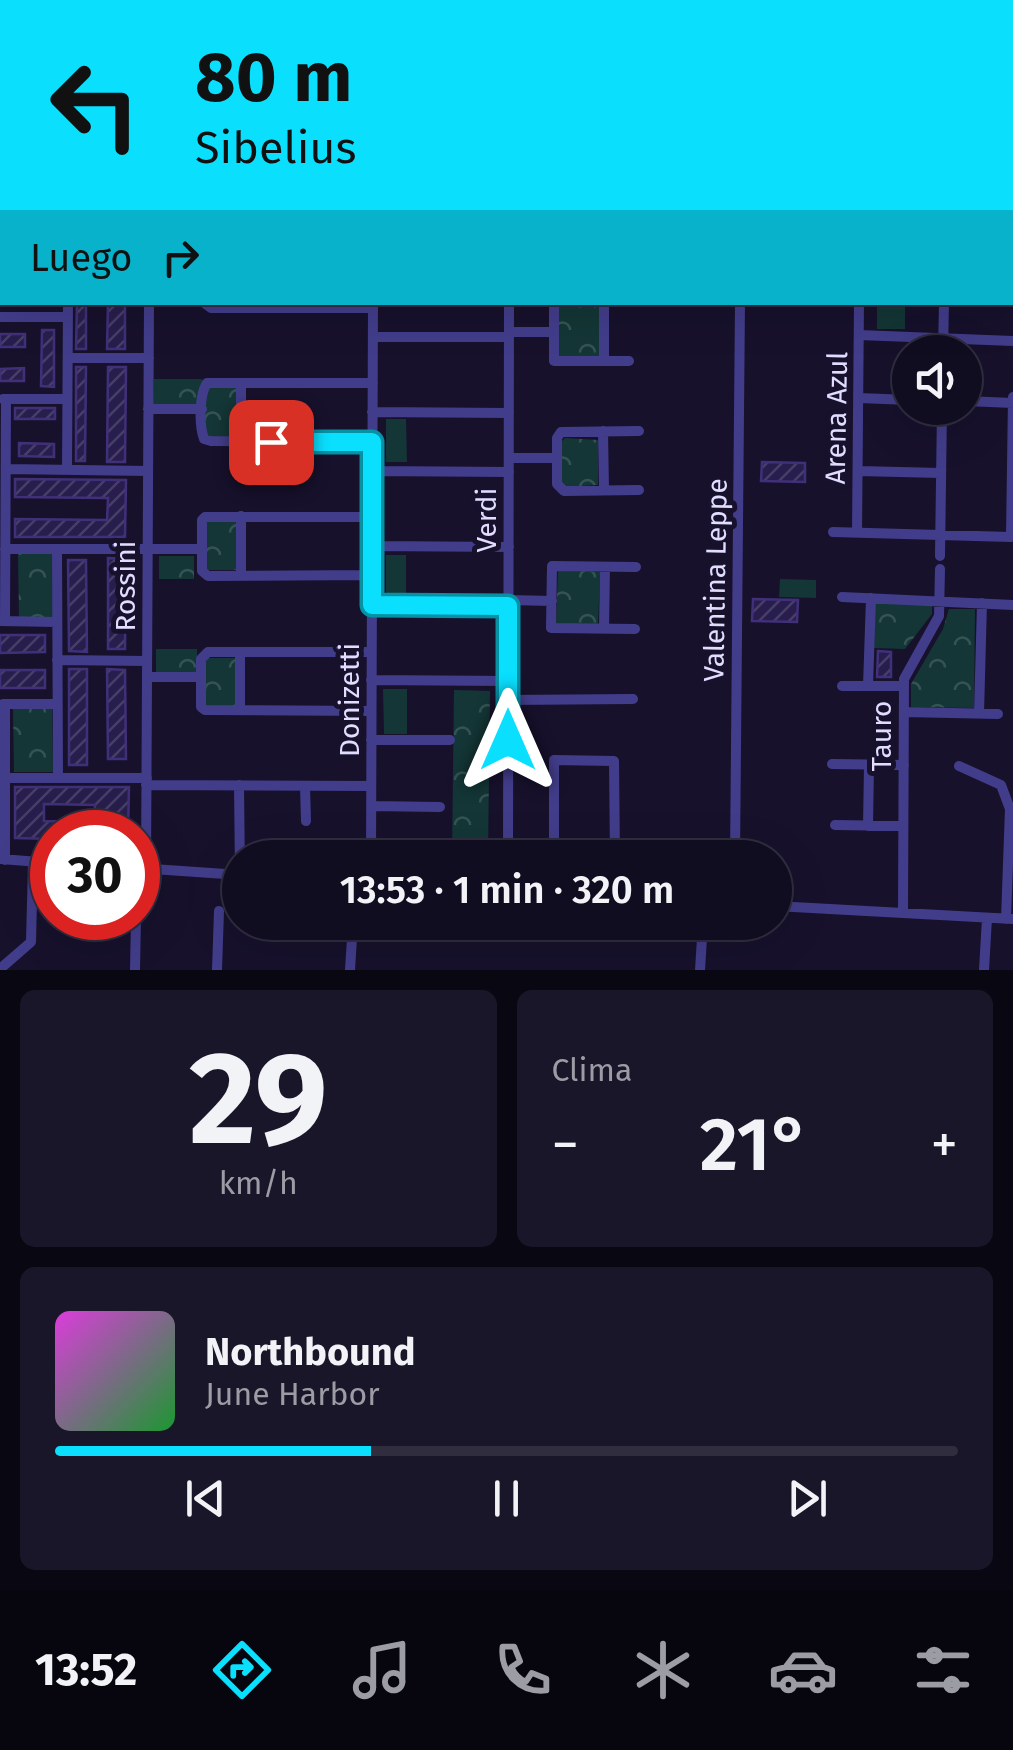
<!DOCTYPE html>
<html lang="es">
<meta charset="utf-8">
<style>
:root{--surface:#110d21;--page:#1a162a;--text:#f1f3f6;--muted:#9c9ca5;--line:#302d3f;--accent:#0adffe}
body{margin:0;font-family:"Fira Sans",sans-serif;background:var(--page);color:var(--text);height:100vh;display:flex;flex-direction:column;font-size:38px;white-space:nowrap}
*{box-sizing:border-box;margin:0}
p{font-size:32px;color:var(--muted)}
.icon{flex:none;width:55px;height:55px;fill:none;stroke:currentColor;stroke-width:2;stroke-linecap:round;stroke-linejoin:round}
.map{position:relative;height:970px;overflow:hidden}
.sheet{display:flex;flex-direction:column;gap:20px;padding:20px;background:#090712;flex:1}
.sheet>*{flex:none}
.hud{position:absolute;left:0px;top:0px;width:1015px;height:305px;box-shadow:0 10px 40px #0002,0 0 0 2px var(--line);background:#0adffe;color:#111;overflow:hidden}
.fabs{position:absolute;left:892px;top:335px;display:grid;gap:20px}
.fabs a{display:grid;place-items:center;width:90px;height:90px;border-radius:50%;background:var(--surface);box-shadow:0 10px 40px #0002,0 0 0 2px var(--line);font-size:50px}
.speed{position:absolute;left:30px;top:810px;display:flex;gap:20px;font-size:50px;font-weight:700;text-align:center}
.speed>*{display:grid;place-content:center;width:130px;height:130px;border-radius:50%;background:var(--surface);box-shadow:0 10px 40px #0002,0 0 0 2px var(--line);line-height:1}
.speed .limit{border:15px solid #d22;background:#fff;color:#111}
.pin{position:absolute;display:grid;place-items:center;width:85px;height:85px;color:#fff;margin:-42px;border-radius:20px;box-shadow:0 5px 15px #0006}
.me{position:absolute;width:110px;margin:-55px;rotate:0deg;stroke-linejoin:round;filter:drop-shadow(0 0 8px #0008)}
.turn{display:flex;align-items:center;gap:35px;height:210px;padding:0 30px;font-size:45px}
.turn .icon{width:130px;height:130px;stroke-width:2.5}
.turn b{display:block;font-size:70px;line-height:85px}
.then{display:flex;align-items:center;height:95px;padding:0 30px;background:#0003;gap:20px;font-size:38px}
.big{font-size:75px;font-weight:600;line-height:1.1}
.sheet .tile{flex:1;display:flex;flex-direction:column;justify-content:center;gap:15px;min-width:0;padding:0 35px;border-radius:15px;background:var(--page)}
.sheet .dial{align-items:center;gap:0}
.dial b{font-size:130px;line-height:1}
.song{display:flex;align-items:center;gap:30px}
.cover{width:120px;height:120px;border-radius:15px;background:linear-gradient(135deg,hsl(300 70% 55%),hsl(130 70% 35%))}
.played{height:10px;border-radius:5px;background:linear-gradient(90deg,var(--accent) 35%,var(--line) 35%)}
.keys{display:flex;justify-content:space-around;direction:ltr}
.heat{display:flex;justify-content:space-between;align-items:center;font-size:55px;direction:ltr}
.sheet .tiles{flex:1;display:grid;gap:20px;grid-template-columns:1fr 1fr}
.tile:last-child{grid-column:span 2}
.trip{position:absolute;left:222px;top:840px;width:570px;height:100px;border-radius:50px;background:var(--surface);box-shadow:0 10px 40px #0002,0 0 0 2px var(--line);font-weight:600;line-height:100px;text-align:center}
.dock{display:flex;height:160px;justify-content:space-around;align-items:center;background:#07050d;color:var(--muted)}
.dock .icon{width:70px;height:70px}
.dock .active{color:var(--accent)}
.dock b{font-size:45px;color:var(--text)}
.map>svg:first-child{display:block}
.green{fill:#143636}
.park{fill:url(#park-crowns)}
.building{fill:url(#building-hatch);stroke:#403079;stroke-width:2.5;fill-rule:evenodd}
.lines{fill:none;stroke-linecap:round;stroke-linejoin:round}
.minor{stroke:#423d8a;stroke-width:10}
.major{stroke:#c864fe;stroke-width:14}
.route-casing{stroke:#0691a5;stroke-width:25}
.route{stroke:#0adffe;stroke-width:18}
.labels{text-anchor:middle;stroke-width:10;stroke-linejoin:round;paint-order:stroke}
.street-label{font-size:28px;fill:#e1ddff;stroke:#17112c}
</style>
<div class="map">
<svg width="1013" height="970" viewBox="0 0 1013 970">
<defs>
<pattern id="park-crowns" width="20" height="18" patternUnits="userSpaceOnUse" patternTransform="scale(2.5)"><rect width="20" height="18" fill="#143636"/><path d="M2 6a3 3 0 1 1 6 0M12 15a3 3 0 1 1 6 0" fill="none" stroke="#365354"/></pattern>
<pattern id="building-hatch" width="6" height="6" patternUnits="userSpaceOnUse" patternTransform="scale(2.5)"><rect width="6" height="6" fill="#281e4d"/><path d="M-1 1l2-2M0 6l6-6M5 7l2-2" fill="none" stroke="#473e68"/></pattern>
</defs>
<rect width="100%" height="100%" fill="#17112c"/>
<path class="green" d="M877 303H905V329H877Z
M386 419H406L407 462H386Z
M386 555H406V595H386Z
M780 579 816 580V598L779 597Z
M383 689H407V734H384Z"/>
<path class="park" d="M558 304H601V357H558Z
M154 379H201L210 385 236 386 238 438H210L205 433V406H153Z
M565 438 598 440V485L564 487 561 483V442Z
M206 521 237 522V570H206Z
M52 551 53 617H19L18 552Z
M159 556H194V579H159Z
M558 570 600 572 598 625 556 624Z
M875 603 932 605V614L905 649 874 648Z
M949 609H975L974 708 911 707V684L943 629Z
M156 649H197V673H156Z
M204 658H237V706H205Z
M454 690 490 691 488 857 452 858Z
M52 708 53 772H14L13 709Z"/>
<path class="building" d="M77 302H86V349H76Z
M108 302H125V349H107Z
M42 330H54V387L41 386Z
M0 334H25V347H0Z
M76 367H86L85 461H76Z
M108 367H126L125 462H107Z
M24 368V381H0V369Z
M15 408H55V419H15Z
M19 443 54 444V457L19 456Z
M762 462 805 463V482L761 481Z
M15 479 126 480 125 537H15V519L107 520 108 498 15 497Z
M108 558 126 559 125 649H108Z
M68 560H86L87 652 69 651Z
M753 599 798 600 797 622 752 621Z
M0 635H45V652L0 653Z
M878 651 891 652V677H877Z
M69 669H87V765H69Z
M107 669 125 670 126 759H108Z
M0 670H45V688H0Z
M15 787H129L128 832H52V839L15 838ZM44 804 95 805 94 822 44 821Z"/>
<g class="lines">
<path class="minor" d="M741 0V2
M68 2V0
M176 2V0
M309 2V0
M488 2V0
M635 2V0
M782 2V0
M824 2V0
M873 2V0
M933 2 934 0
M0 95 2 97
M1012 204H1013
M203 302 211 308H373
M554 302V361H629
M0 317H68
M509 332H554
M859 335 1013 341
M373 337H509
M943 352 944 302
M68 358H149
M604 361V302
M859 398 910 400
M3 399H67
M965 401 1013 403
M148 409H202
M372 412 509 413
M603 431 604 490
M241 441V383
M372 442 211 441 204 439C199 425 199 395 207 383H373
M509 458H557
M6 469 148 471
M67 470 68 302
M372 471 509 472
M858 471 941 473
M639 490 564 491 557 484V438L561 432 639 431
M833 532 1011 537 1013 397
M857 533 859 302
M372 546 509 547
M5 549H201
M57 549 58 778
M940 556 942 408
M241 575V516
M372 575 208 576 202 571V520L205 517H372
M842 597 1013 605
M509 600 552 601
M372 605 508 606
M0 621 57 622
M5 621 6 399
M604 629 605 567
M635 629 551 628 552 566 636 567
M240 652V710
M57 660 147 661
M147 677H201
M371 680 508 681
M842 686H904
M868 686 871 598
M508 700 633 699
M3 704H57
M371 711 205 710 201 707V659L208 652H371
M904 712 998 714
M979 713 982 603
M371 740H450
M832 764 904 765
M959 766 1001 785 1010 809 1006 919
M5 778H147
M146 785 371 786
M305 786 306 821
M371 806 440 807
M835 825 903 826
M868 826 869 765
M371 858 373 302
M508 858 509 302
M554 858V760L614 761 615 858
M735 858 740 302
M1 859 52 863
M5 860V704
M138 868 240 875 239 785
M146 869 149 302
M775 906 1013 919
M903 913 904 679 939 616 940 569
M0 969 31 942 33 862
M135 970 136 918
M217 970 219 911
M350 970 353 922
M700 970 703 922
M984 970 987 918"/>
<path class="major" d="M89 0 107 2
M1012 124 1013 125"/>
</g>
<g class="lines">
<defs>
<path id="route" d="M271 442H372V605L508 606V740"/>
</defs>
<use href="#route" class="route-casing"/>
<use href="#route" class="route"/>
</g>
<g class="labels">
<g class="street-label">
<text transform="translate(836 418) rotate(-89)" y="10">Arena Azul</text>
<text transform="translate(486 520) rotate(-90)" y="10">Verdi</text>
<text transform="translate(715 580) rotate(-89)" y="10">Valentina Leppe</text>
<text transform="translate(125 586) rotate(-90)" y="10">Rossini</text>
<text transform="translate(349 700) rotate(-90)" y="10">Donizetti</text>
<text transform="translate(881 736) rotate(-90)" y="10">Tauro</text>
</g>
</g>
</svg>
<div class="fabs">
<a><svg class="icon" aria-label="sound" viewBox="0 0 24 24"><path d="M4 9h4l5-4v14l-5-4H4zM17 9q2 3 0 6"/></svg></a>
</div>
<div class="speed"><div class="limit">30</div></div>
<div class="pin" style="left:271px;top:442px;background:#d93025"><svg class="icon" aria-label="arrive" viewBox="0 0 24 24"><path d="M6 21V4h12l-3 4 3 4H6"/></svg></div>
<svg class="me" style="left:508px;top:740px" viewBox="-20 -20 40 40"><path d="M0-17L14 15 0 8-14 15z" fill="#0adffe" stroke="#fff" stroke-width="4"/></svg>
<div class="trip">13:53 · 1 min · 320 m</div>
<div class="hud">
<div class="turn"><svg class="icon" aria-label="left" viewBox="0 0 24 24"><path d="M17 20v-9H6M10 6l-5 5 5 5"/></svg><div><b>80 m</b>Sibelius</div></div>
<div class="then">Luego<svg class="icon" aria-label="right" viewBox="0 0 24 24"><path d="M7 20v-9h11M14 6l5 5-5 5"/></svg></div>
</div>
</div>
<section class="sheet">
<div class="tiles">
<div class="tile dial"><b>29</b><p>km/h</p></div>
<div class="tile"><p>Clima</p>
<div class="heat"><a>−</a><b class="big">21°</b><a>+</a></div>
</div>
<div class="tile">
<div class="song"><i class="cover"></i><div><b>Northbound</b><p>June Harbor</p></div></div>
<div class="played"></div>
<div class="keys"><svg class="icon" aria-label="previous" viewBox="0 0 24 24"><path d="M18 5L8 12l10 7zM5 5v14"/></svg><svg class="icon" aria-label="pause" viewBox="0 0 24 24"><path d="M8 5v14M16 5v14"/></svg><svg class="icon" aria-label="next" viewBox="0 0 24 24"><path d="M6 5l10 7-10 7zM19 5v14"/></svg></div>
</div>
</div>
</section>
<nav class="dock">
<b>13:52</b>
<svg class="icon active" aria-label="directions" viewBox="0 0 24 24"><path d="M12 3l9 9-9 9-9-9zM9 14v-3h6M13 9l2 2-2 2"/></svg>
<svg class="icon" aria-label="music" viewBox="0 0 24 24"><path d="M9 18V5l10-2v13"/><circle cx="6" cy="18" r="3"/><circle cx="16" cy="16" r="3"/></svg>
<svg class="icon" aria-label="phone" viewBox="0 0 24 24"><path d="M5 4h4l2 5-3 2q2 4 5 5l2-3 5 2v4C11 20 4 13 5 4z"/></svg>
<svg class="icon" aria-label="climate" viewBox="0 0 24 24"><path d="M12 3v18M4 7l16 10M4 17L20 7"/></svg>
<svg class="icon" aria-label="car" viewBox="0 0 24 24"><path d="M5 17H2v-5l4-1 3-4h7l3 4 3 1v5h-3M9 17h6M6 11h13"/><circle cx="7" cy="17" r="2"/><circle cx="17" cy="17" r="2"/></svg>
<svg class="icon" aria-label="filters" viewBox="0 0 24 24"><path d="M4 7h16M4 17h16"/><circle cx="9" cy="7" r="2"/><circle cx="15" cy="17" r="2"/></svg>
</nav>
